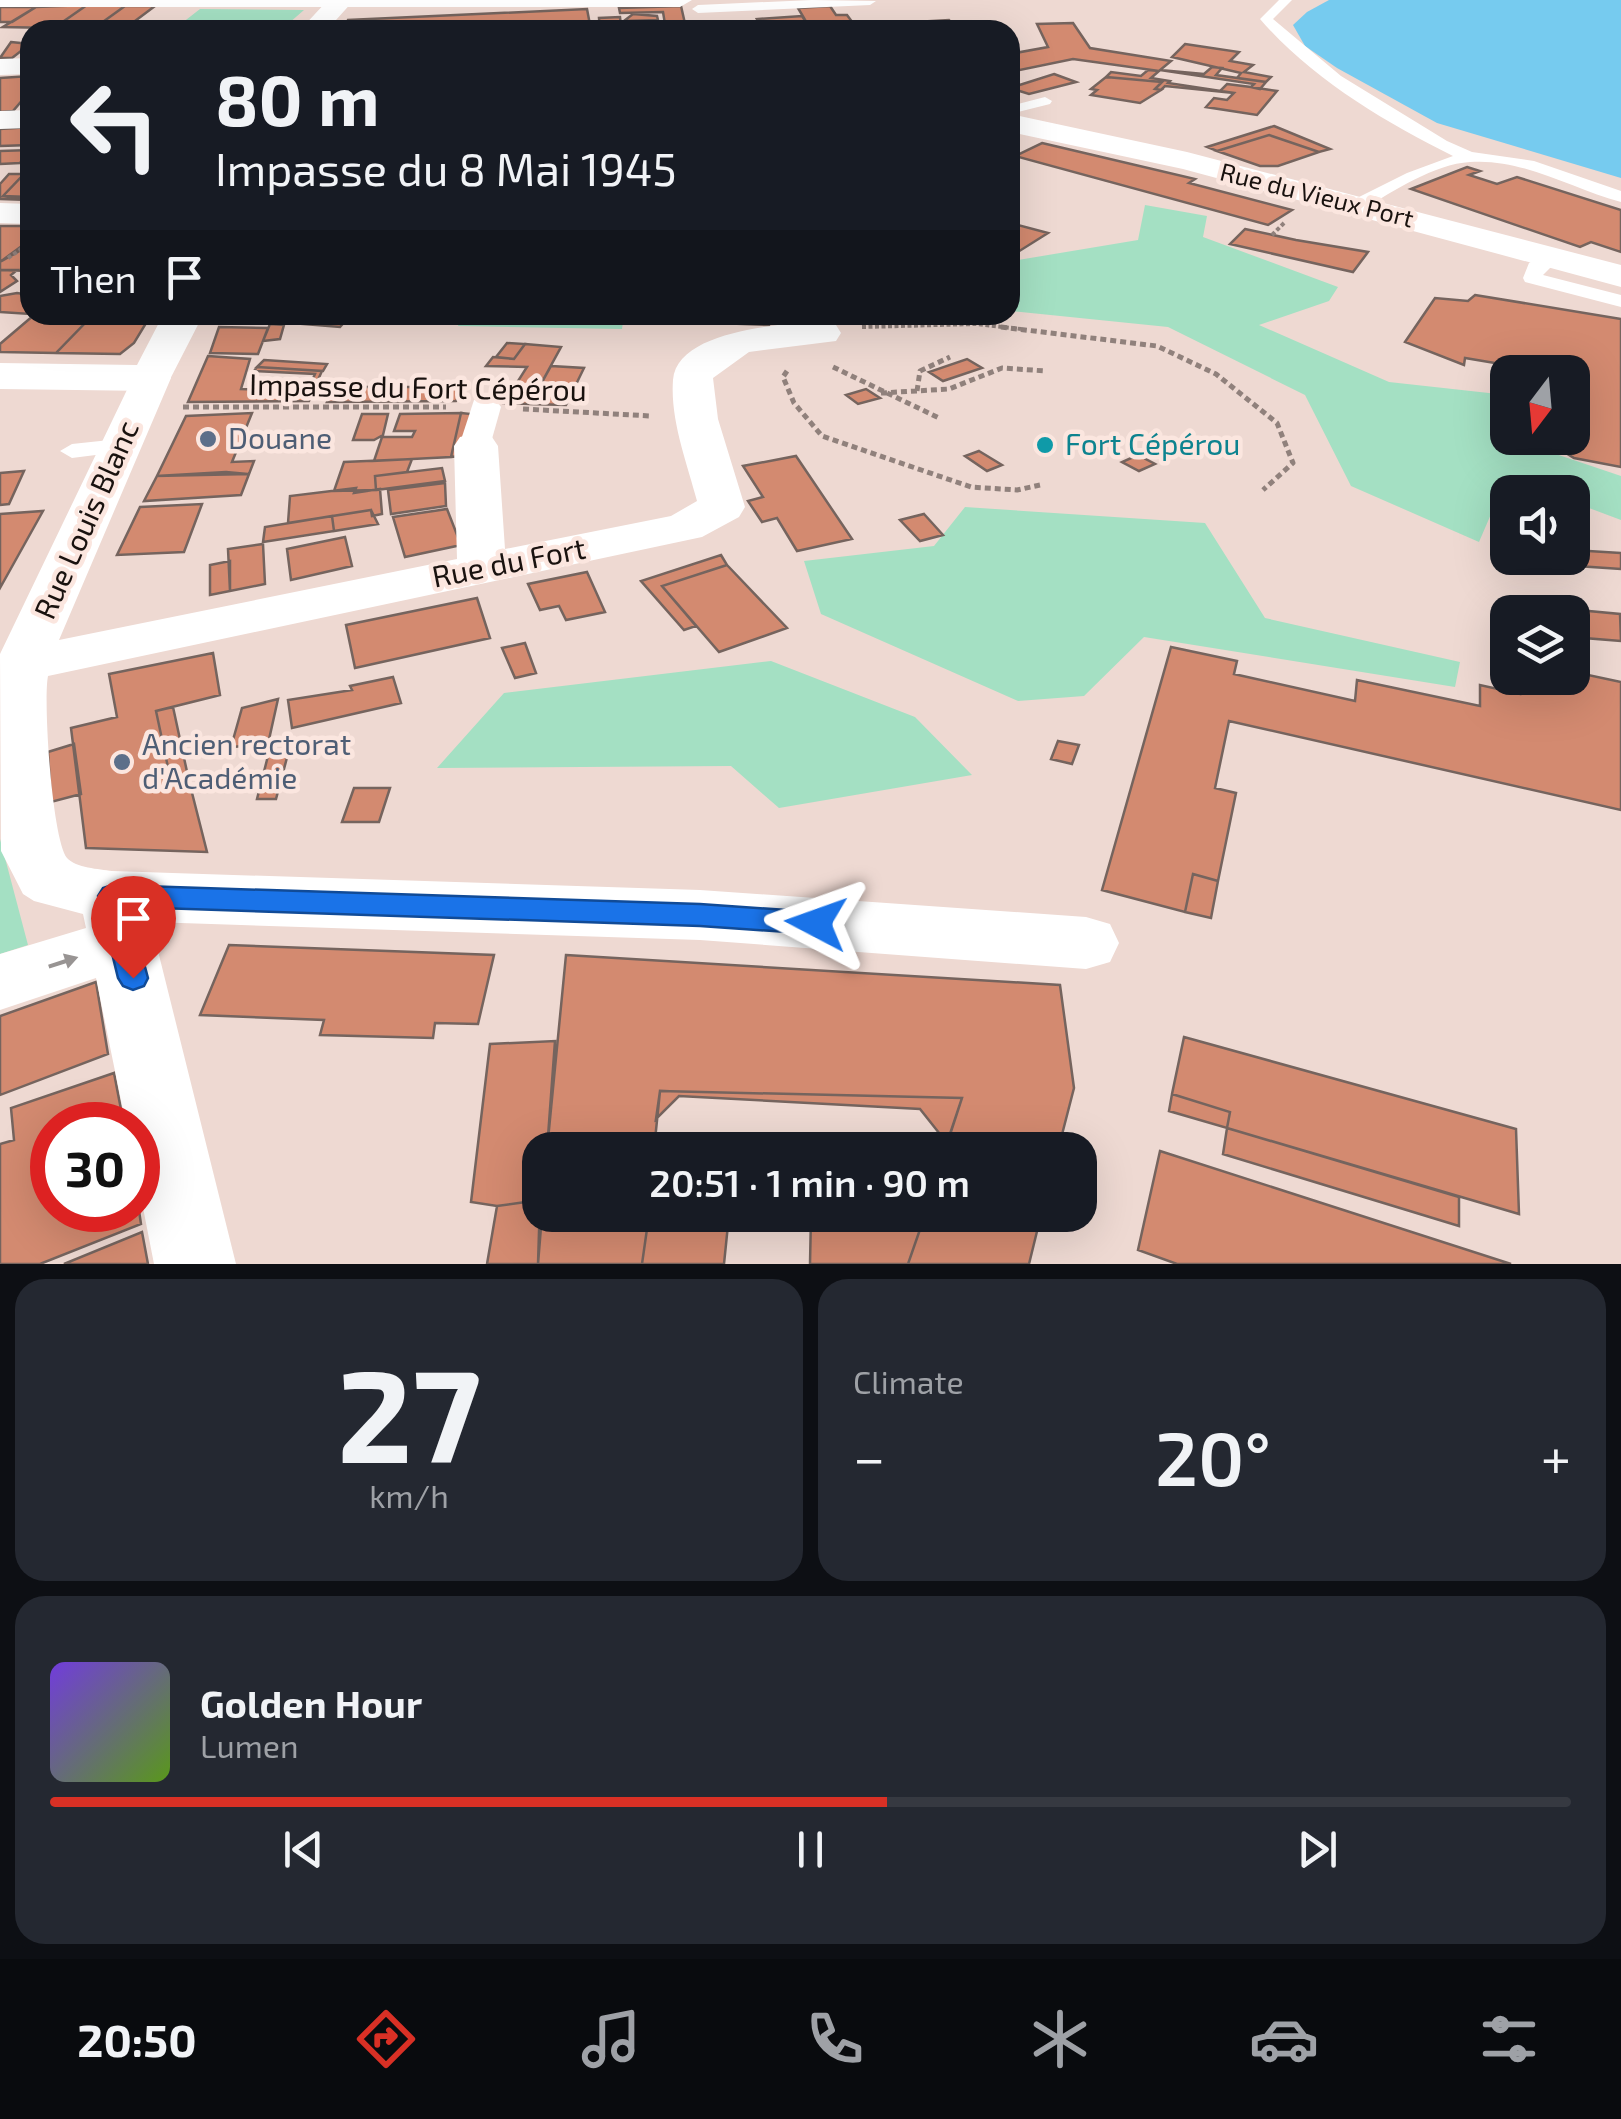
<!DOCTYPE html>
<meta charset="utf-8">
<style>
:root{--surface:#171b24;--page:#242831;--text:#f1f3f6;--muted:#9ea1a6;--line:#363941;--accent:#d93025}
body{margin:0;font-family:"Exo 2",sans-serif;background:var(--page);color:var(--text);height:100vh;display:flex;flex-direction:column;font-size:38px;white-space:nowrap}
*{box-sizing:border-box;margin:0}
p{font-size:32px;color:var(--muted)}
.icon{flex:none;width:55px;height:55px;fill:none;stroke:currentColor;stroke-width:2;stroke-linecap:round;stroke-linejoin:round}
.map{position:relative;height:1264px;overflow:hidden}
.side{display:flex;flex-direction:column;gap:15px;padding:15px;background:#0d0f14;flex:1}
.side>*{flex:none}
.guide{position:absolute;left:20px;top:20px;width:1000px;height:305px;border-radius:30px;box-shadow:0 10px 40px #0002;background:#171b24;color:var(--text);overflow:hidden}
.needle{width:65px;rotate:196deg}
.fabs{position:absolute;left:1490px;top:355px;display:grid;gap:20px}
.fabs a{display:grid;place-items:center;width:100px;height:100px;border-radius:20px;background:var(--surface);box-shadow:0 10px 40px #0002;font-size:50px}
.speed{position:absolute;left:30px;top:1102px;display:flex;gap:20px;font-size:50px;font-weight:700;text-align:center}
.speed>*{display:grid;place-content:center;width:130px;height:130px;border-radius:50%;background:var(--surface);box-shadow:0 10px 40px #0002;line-height:1}
.speed .limit{border:15px solid #d22;background:#fff;color:#111}
.pin{position:absolute;display:grid;place-items:center;width:85px;height:85px;color:#fff;margin:-102px -42px;border-radius:50% 50% 50% 0;rotate:-45deg;box-shadow:0 0 10px #0007}
.pin .icon{rotate:45deg}
.me{position:absolute;width:110px;margin:-55px;rotate:274deg;stroke-linejoin:round;filter:drop-shadow(0 0 8px #0008)}
.turn{display:flex;align-items:center;gap:35px;height:210px;padding:0 30px;font-size:45px}
.turn .icon{width:130px;height:130px;stroke-width:2.5}
.turn b{display:block;font-size:70px;line-height:85px}
.then{display:flex;align-items:center;height:95px;padding:0 30px;background:#0003;gap:20px;font-size:38px}
.big{font-size:75px;font-weight:600;line-height:1.1}
.side .tile{flex:1;display:flex;flex-direction:column;justify-content:center;gap:15px;min-width:0;padding:0 35px;border-radius:30px;background:var(--page)}
.side .dial{align-items:center;gap:0}
.dial b{font-size:130px;line-height:1}
.song{display:flex;align-items:center;gap:30px}
.cover{width:120px;height:120px;border-radius:15px;background:linear-gradient(135deg,hsl(260 70% 55%),hsl(90 70% 35%))}
.played{height:10px;border-radius:5px;background:linear-gradient(90deg,var(--accent) 55%,var(--line) 55%)}
.keys{display:flex;justify-content:space-around;direction:ltr}
.heat{display:flex;justify-content:space-between;align-items:center;font-size:55px;direction:ltr}
.side .tiles{flex:1;display:grid;gap:15px;grid-template-columns:1fr 1fr}
.tile:last-child{grid-column:span 2}
.trip{position:absolute;left:522px;top:1132px;width:575px;height:100px;border-radius:30px;background:var(--surface);box-shadow:0 10px 40px #0002;font-weight:600;line-height:100px;text-align:center}
.dock{display:flex;height:160px;justify-content:space-around;align-items:center;background:#090b0e;color:var(--muted)}
.dock .icon{width:70px;height:70px}
.dock .active{color:var(--accent)}
.dock b{font-size:45px;color:var(--text)}
.map>svg:first-child{display:block}
.green{fill:#a4e0c3}
.water{fill:#76cbef}
.building{fill:#d38a70;stroke:#75645e;stroke-width:2.5}
.lines{fill:none;stroke-linecap:round;stroke-linejoin:round}
.path-far1{stroke:#90817c;stroke-width:4;stroke-dasharray:4 2.5;stroke-linecap:butt}
.path{stroke:#90817c;stroke-width:5;stroke-dasharray:6 4;stroke-linecap:butt}
.service{fill:#fff;fill-rule:evenodd}
.pedestrian{fill:#fff;fill-rule:evenodd}
.minor{fill:#fff;fill-rule:evenodd}
.tertiary{fill:#fff;fill-rule:evenodd}
.oneway{fill:#989493}
.route{fill:#1a73e8;stroke:#114b97;stroke-width:2.5}
.service-dot{fill:#5c6f8a;stroke:#fbe6df;stroke-width:4}
.culture-dot{fill:#0f9aa8;stroke:#fbe6df;stroke-width:4}
.labels{text-anchor:middle;stroke-width:9;stroke-linejoin:round;paint-order:stroke}
.far-street-label{font-size:25px;fill:#19120f;stroke:#fbe6df}
.street-label{font-size:30px;fill:#19120f;stroke:#fbe6df}
.service-label{font-size:30px;fill:#4e5e75;stroke:#fbe6df;text-anchor:start}
.culture-label{font-size:30px;fill:#0d838f;stroke:#fbe6df;text-anchor:start}
</style>
<div class="map">
<svg width="1621" height="1264" viewBox="0 0 1621 1264">
<rect width="100%" height="100%" fill="#eed9d2"/>
<path class="green" d="M200 9 304 10 281 30H173Z
M1145 205 1207 216 1203 237 1338 287 1329 301 1259 325 1389 382 1507 395 1508 438H1528L1529 445 1621 476V520L1573 502 1572 492H1549L1507 477 1479 542 1351 486 1305 395 1168 327 1010 311V266L1018 260 1138 240Z
M462 315H624L622 329 458 326Z
M965 507 1205 523 1265 618 1460 662 1455 687 1144 637 1084 696 1018 701 821 614 804 561 934 546Z
M771 661 915 717 972 775 779 808 731 766 437 768 504 693Z
M0 839 28 945 0 954Z"/>
<path class="water" d="M1329 0H1621V178L1437 123 1337 68 1305 46 1293 25 1307 12Z"/>
<path class="building" d="M87 5 54 28 3 27 36 7Z
M87 5 125 6 100 24 61 23Z
M125 6H155L131 24H100Z
M681 6 686 28 600 30 599 18 620 17 621 26 665 24 663 12 620 13 619 8Z
M830 6 836 15H847L853 23 808 25 798 8Z
M0 7H36L12 22H0Z
M587 9 591 30H344L348 20Z
M633 14 657 16 658 20 624 21Z
M802 16 808 25 762 27 757 19Z
M949 20 957 29 846 30 843 26Z
M1073 23 1090 48 1171 61 1159 71 1073 59 1010 72V54L1048 47 1037 24Z
M82 24H131L123 30H71Z
M11 42 30 44 12 58H0Z
M1185 44 1239 52 1230 61 1253 65 1244 72 1271 77 1266 82 1237 78 1241 73 1172 57Z
M1212 67 1222 68 1216 75 1266 82 1260 89 1251 87 1254 84 1160 70 1204 74Z
M1148 70 1159 71 1151 78 1170 81 1168 83 1234 93 1165 86 1161 90 1155 89 1162 82 1106 77 1111 72 1141 76Z
M1054 74 1076 82 1029 94 1010 88Z
M30 76V91L13 111 0 112V78Z
M1106 77 1162 82 1155 89 1161 90 1140 103 1091 95 1097 90 1091 89Z
M1227 84 1251 87 1277 91 1257 115 1206 107 1214 98 1227 100 1234 93 1220 91Z
M1274 126 1330 149 1319 152 1269 135 1217 151 1207 147Z
M30 127V145L0 146V129Z
M1269 135 1319 152 1278 166H1260L1217 151Z
M1042 143 1195 179 1189 183 1292 210 1268 225 1015 156Z
M30 150 20 163 0 164V151Z
M1467 167 1480 171 1469 175 1497 184 1517 177 1621 210V252L1591 242 1580 247 1411 189Z
M9 174H24L3 196 30 200 0 199V184Z
M24 174H30V197L3 196Z
M1010 223 1048 233 1013 255 1010 254Z
M0 226H30V240L0 262Z
M1245 229 1296 240 1368 252 1353 272 1230 244Z
M30 245V271L0 270V262Z
M0 270H17L11 275 17 281 0 292Z
M17 293 30 295V314L0 312V296Z
M1475 295 1621 319V467L1574 458 1542 438H1572V372H1548L1465 358 1464 365 1405 342 1435 298 1468 301Z
M34 315H40L91 317 56 353 0 352V344Z
M93 315H151L134 343 120 354 56 353Z
M311 315 334 316 331 318 347 319 340 327 303 324Z
M720 315H771L769 325 718 323Z
M270 324 284 325 280 339 263 341Z
M219 327 268 328 258 354 210 353Z
M507 343 525 344 514 359 496 357Z
M525 344 561 347 530 404 504 403 527 367 486 366 493 357 514 359Z
M208 356 250 359 241 389 313 391 309 401 188 402Z
M967 359 982 368 943 381 929 372Z
M264 360 327 364 323 371 257 367Z
M551 366 584 368 566 405 530 404Z
M257 367 322 371 313 391 257 390 259 387 309 388 315 374 254 371Z
M333 387H466L456 401 327 402Z
M866 389 880 398 858 404 846 395Z
M252 413 232 462 254 461 249 474 157 476 186 416Z
M461 413 471 414 459 456 451 457Z
M461 413 451 457 374 461 382 437H412L415 431H394L400 414Z
M362 414H388L383 435 374 440H353Z
M979 451 1002 465 987 471 965 456Z
M1138 455 1155 464 1139 471 1122 462Z
M796 456 852 539 797 551 777 518 762 522 748 501 763 497 743 466Z
M412 459 407 472 375 476 376 490 334 491 344 462Z
M442 468 445 481 376 490 375 476Z
M24 471 9 504 0 505V473Z
M226 472 249 474 241 495 144 501 157 476Z
M445 483 446 506 391 514 388 490Z
M356 488 354 493 380 489 382 514 372 516 371 510 288 523 290 496Z
M202 504 184 552 117 555 140 507Z
M447 509 461 545 405 557 393 517Z
M371 510 378 524 334 531 332 516Z
M43 511 0 588V514Z
M924 514 943 535 920 541 900 520Z
M332 516 334 531 263 542 265 527Z
M345 537 352 566 291 580 287 549Z
M263 544 265 584 230 591 228 549Z
M1572 550 1621 553V569L1577 566Z
M721 555 727 565 662 586 696 626 684 630 641 581Z
M230 561V591L210 595V565Z
M727 565 787 628 719 652 662 586Z
M587 572 605 612 566 620 559 606 540 610 528 584Z
M477 598 490 638 355 668 346 625Z
M1557 608 1620 614 1621 641 1572 637V612H1559Z
M525 643 536 673 515 678 502 648Z
M1171 647 1237 661 1234 674 1355 701 1357 680 1480 706V685L1520 694 1519 678 1580 688 1579 673 1621 682V810L1229 721 1215 788 1236 793 1218 881 1193 874 1185 912 1102 890Z
M213 653 220 695 156 711 172 786 189 781 207 852 86 848 71 728 117 717 109 674Z
M393 677 401 703 292 728 288 700 352 690 350 686Z
M278 699 268 744 231 747 242 708Z
M173 707 189 781 172 786 156 711Z
M1058 741 1079 745 1072 764 1051 759Z
M74 744 81 794 51 802 48 752Z
M289 750 276 799H257L269 752Z
M354 788H390L379 822H342Z
M1193 874 1218 881 1211 918 1185 912Z
M229 945 494 955 478 1024 435 1023 433 1038 320 1035 324 1020 200 1015Z
M566 955 1060 985 1074 1088 1058 1150H945L962 1098 660 1091 654 1150H547Z
M96 982 108 1054 0 1095V1016Z
M1184 1037 1516 1129 1519 1214 1227 1128 1230 1112 1172 1094Z
M555 1041 547 1150H540V1200L497 1206 471 1202 490 1044Z
M114 1073 124 1125H52V1210H138V1204L141 1224 40 1264H0V1144L14 1140 11 1108Z
M660 1091 962 1098 947 1143 920 1109 679 1096 656 1119Z
M1172 1094 1230 1112 1227 1128 1169 1111Z
M1227 1128 1459 1197V1226L1223 1154Z
M1160 1151 1511 1264H1177L1138 1250Z
M540 1200 538 1264H487L497 1206Z
M542 1215H649L642 1264H538Z
M649 1215H729L724 1264H642Z
M811 1215H925L908 1264H810Z
M925 1215H1041L1029 1264H908Z
M142 1232 148 1264H64Z"/>
<g class="lines">
<path class="path-far1" d="M1272 235 1285 222
M8 258 21 249
M862 327 976 324 1021 329"/>
<path class="path" d="M1001 327 1157 346 1216 374 1277 423 1293 463 1263 490
M833 367 939 418
M787 371 783 377 794 403 822 436 971 487 1017 490 1040 485
M917 391 920 371 950 357
M881 393 949 389 1002 368 1046 371
M183 407H446
M523 409 651 416"/>
<path class="service" d="M812 0 876 1 870 5 698 13 692 9 698 5Z
M1279 0H1292L1273 19 1341 76 1447 141 1472 152 1534 161 1621 191V202C1572 189 1523 158 1470 162 1434 164 1394 191 1363 209H1351V201L1407 173 1453 156C1384 122 1311 78 1260 19Z
M1045 97 1052 101 1050 104 1010 114V106Z
M1553 250 1562 256 1543 275 1621 295V307L1525 282 1523 278 1529 263Z
M119 439 130 446 127 451 72 458 60 451 72 444Z"/>
<path class="pedestrian" d="M485 397 496 400 501 407 488 453H464L459 446 474 400Z"/>
<path class="minor" d="M0 0H692L680 7H0Z
M30 58V74L0 75V59Z
M30 110V128L0 129V111Z
M1010 114 1187 152 1621 265V287L1183 169 1010 132Z
M0 203 30 204V224L0 223Z
M822 321 836 325 841 333 836 341 749 352 713 378 718 419 745 507 739 517 702 537 48 676C43 701 52 839 67 858 76 868 99 869 112 871L700 890 1086 917 1110 924 1119 943 1110 962 1086 969 700 940 151 922 159 942 157 947 236 1264H154L138 1182V1125H126L96 978 0 1010V954L86 928 83 914 34 901 23 894 1 851 0 654 137 369 151 366 165 369 171 378 59 640 457 559 454 446 460 437 476 433 492 437 498 446 505 549 671 516 697 501C687 463 670 420 673 380 677 329 786 324 822 321Z"/>
<path class="tertiary" d="M328 0H354L327 30H300Z
M163 315H203L166 387 151 391 0 389V363L137 365Z"/>
</g>
<defs><path id="oneway-solid" d="M-6-.8H1V-3.2L6.5 0L1 3.2V.8H-6Z" transform="scale(2.5)"/></defs>
<use class="oneway" href="#oneway-solid" transform="translate(63 962) rotate(-18)"/>
<path class="route" d="M112 885 700 904 816 912 826 915 830 923 826 931 816 934 700 926 129 907 148 978 144 986 133 990 123 986 118 978 98 896 103 888Z"/>
<g class="service-dot">
<circle cx="208" cy="439" r="10"/>
<circle cx="122" cy="762" r="10"/>
</g>
<circle class="culture-dot" cx="1045" cy="445" r="10"/>
<g class="labels">
<g class="far-street-label">
<text transform="translate(1317 195) rotate(14)" y="9">Rue du Vieux Port</text>
</g>
<g class="street-label">
<text transform="translate(418 388) rotate(1)" y="10">Impasse du Fort Cépérou</text>
<text transform="translate(87 520) rotate(-66)" y="10">Rue Louis Blanc</text>
<text transform="translate(509 563) rotate(-11)" y="10">Rue du Fort</text>
</g>
<g class="service-label">
<text x="228" y="449">Douane</text>
<text x="142" y="755">Ancien rectorat<tspan x="142" dy="34">d'Académie</tspan></text>
</g>
<g class="culture-label">
<text x="1065" y="455">Fort Cépérou</text>
</g>
</g>
</svg>
<div class="fabs">
<a><svg class="needle" viewBox="-14 -14 28 28"><path d="M0-13l5 13h-10z" fill="#e53935"/><path d="M0 13l5-13h-10z" fill="#9ea1a6"/></svg></a>
<a><svg class="icon" aria-label="sound" viewBox="0 0 24 24"><path d="M4 9h4l5-4v14l-5-4H4zM17 9q2 3 0 6"/></svg></a>
<a><svg class="icon" aria-label="layers" viewBox="0 0 24 24"><path d="M12 4l9 5-9 5-9-5zM3 14l9 5 9-5"/></svg></a>
</div>
<div class="speed"><div class="limit">30</div></div>
<div class="pin" style="left:133px;top:978px;background:#d93025"><svg class="icon" aria-label="arrive" viewBox="0 0 24 24"><path d="M6 21V4h12l-3 4 3 4H6"/></svg></div>
<svg class="me" style="left:816px;top:923px" viewBox="-20 -20 40 40"><path d="M0-17L14 15 0 8-14 15z" fill="#1a73e8" stroke="#fff" stroke-width="4"/></svg>
<div class="trip">20:51 · 1 min · 90 m</div>
<div class="guide">
<div class="turn"><svg class="icon" aria-label="left" viewBox="0 0 24 24"><path d="M17 20v-9H6M10 6l-5 5 5 5"/></svg><div><b>80 m</b>Impasse du 8 Mai 1945</div></div>
<div class="then">Then<svg class="icon" aria-label="arrive" viewBox="0 0 24 24"><path d="M6 21V4h12l-3 4 3 4H6"/></svg></div>
</div>
</div>
<section class="side">
<div class="tiles">
<div class="tile dial"><b>27</b><p>km/h</p></div>
<div class="tile"><p>Climate</p>
<div class="heat"><a>−</a><b class="big">20°</b><a>+</a></div>
</div>
<div class="tile">
<div class="song"><i class="cover"></i><div><b>Golden Hour</b><p>Lumen</p></div></div>
<div class="played"></div>
<div class="keys"><svg class="icon" aria-label="previous" viewBox="0 0 24 24"><path d="M18 5L8 12l10 7zM5 5v14"/></svg><svg class="icon" aria-label="pause" viewBox="0 0 24 24"><path d="M8 5v14M16 5v14"/></svg><svg class="icon" aria-label="next" viewBox="0 0 24 24"><path d="M6 5l10 7-10 7zM19 5v14"/></svg></div>
</div>
</div>
</section>
<nav class="dock">
<b>20:50</b>
<svg class="icon active" aria-label="directions" viewBox="0 0 24 24"><path d="M12 3l9 9-9 9-9-9zM9 14v-3h6M13 9l2 2-2 2"/></svg>
<svg class="icon" aria-label="music" viewBox="0 0 24 24"><path d="M9 18V5l10-2v13"/><circle cx="6" cy="18" r="3"/><circle cx="16" cy="16" r="3"/></svg>
<svg class="icon" aria-label="phone" viewBox="0 0 24 24"><path d="M5 4h4l2 5-3 2q2 4 5 5l2-3 5 2v4C11 20 4 13 5 4z"/></svg>
<svg class="icon" aria-label="climate" viewBox="0 0 24 24"><path d="M12 3v18M4 7l16 10M4 17L20 7"/></svg>
<svg class="icon" aria-label="car" viewBox="0 0 24 24"><path d="M5 17H2v-5l4-1 3-4h7l3 4 3 1v5h-3M9 17h6M6 11h13"/><circle cx="7" cy="17" r="2"/><circle cx="17" cy="17" r="2"/></svg>
<svg class="icon" aria-label="filters" viewBox="0 0 24 24"><path d="M4 7h16M4 17h16"/><circle cx="9" cy="7" r="2"/><circle cx="15" cy="17" r="2"/></svg>
</nav>
